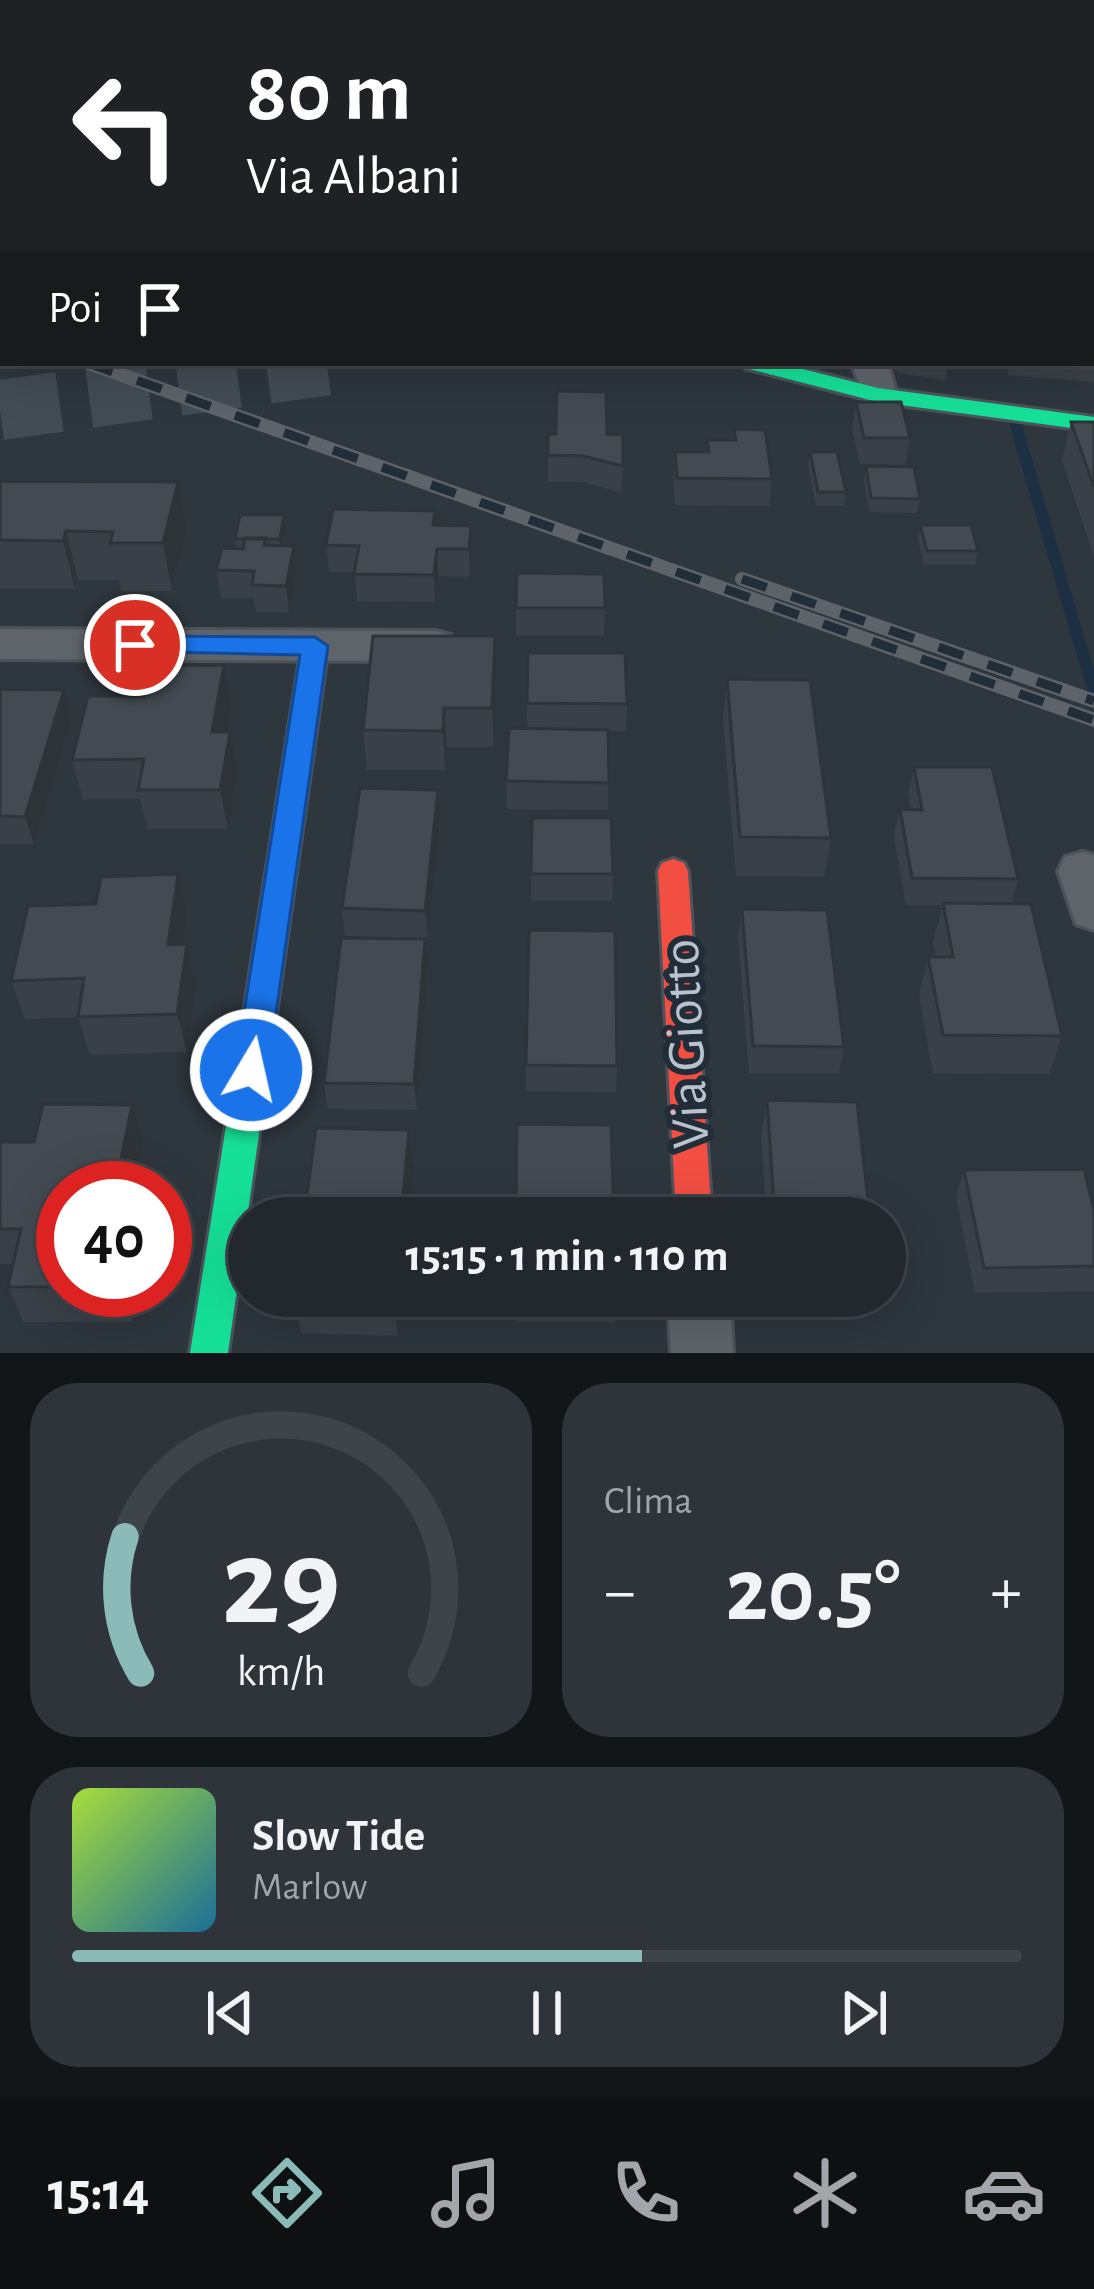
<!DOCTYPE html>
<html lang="it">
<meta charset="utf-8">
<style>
:root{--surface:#22282e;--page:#2e343a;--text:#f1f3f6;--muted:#a2a6aa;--line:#3f444a;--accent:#8bbbb9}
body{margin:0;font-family:"Alegreya Sans",sans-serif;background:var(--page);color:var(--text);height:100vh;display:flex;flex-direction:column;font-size:45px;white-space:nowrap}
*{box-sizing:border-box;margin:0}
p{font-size:39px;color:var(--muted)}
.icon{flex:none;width:66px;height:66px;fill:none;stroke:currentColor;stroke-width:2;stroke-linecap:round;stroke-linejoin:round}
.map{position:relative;height:1353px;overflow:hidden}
.panel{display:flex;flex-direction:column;gap:30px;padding:30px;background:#131619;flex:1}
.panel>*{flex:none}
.hud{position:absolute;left:0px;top:0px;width:1095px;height:366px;box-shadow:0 12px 48px #0002,0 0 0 3px var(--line);background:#202124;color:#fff;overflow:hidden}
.speed{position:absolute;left:36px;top:1161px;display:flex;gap:24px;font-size:60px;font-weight:700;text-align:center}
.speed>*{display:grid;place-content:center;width:156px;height:156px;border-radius:50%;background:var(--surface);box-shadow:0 12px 48px #0002,0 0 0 3px var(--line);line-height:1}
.speed .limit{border:18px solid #d22;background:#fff;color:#111}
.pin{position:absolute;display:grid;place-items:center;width:102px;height:102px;color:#fff;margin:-51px;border:6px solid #fff;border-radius:50%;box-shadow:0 3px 12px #0007}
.me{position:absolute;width:132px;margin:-66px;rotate:9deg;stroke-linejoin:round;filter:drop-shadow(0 0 9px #0008)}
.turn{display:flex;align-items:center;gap:42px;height:252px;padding:0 48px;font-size:54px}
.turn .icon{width:156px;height:156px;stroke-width:2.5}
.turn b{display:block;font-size:84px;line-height:102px}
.then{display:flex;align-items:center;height:114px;padding:0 48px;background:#0003;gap:24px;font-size:45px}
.big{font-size:90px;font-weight:700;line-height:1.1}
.panel .card{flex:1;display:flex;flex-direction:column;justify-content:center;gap:18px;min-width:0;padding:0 42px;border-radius:48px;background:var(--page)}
.panel .dial{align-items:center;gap:0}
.dial svg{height:312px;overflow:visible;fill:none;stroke:var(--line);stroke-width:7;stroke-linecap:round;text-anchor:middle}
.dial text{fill:var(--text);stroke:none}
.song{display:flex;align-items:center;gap:36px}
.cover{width:144px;height:144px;border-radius:18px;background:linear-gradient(135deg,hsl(80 70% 55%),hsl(200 70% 35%))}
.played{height:12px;border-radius:6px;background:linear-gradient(90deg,var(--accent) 60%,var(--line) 60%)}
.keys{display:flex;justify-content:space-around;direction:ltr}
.heat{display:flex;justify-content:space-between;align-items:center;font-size:66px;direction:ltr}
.panel .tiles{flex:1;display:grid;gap:30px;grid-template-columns:1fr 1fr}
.card:last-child{grid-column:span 2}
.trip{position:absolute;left:228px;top:1197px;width:678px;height:120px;border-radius:60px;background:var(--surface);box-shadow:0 12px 48px #0002,0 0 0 3px var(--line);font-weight:700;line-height:120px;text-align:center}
.menu{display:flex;height:192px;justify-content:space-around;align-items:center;background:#0e1012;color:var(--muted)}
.menu .icon{width:84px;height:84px}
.menu .selected{color:var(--accent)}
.menu b{font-size:54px;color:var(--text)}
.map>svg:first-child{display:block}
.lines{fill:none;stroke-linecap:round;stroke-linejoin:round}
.stream-far1{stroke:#1c2f43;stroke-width:9}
.stream{stroke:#1c2f43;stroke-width:12}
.secondary-tunnel{stroke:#434b53;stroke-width:60;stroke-dasharray:60 30;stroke-linecap:butt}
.street-casing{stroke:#4c535a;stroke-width:6}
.fast-casing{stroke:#4c535a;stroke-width:6}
.jam-casing{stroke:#4c535a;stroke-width:6}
.street{fill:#5f646b;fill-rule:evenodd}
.fast{fill:#16e098;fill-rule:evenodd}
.jam{fill:#f24e42;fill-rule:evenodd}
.rail-casing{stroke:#5d6369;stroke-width:14}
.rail{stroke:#212d39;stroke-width:9;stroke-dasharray:26;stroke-linecap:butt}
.wall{fill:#3a4047}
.shaded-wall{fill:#2f3439}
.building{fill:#434a52;stroke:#2f3439;stroke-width:3}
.route{fill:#1a73e8;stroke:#114b97;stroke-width:3}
.labels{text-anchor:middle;stroke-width:12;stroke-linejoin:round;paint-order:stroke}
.near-street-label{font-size:54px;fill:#bac3cd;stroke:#212d39}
</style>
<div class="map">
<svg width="1094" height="1353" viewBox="0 0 1094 1353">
<rect width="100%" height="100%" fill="#2e363e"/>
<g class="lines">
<path class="stream-far1" d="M639 0 643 3"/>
<path class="stream" d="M1016 426 1094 692"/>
<path class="secondary-tunnel" d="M0 410 346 363"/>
<defs>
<path id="street" d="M212 0H241L210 3Z
M544 0H574L576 3H547Z
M663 0H688L690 2 661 3Z
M1092 154H1094V172H1092Z
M1092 213 1094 214V236L1092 235Z
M852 363H888L897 395 891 403H865Z
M0 629 435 631 451 635 457 646 451 657 435 661 0 659Z
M1083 852 1094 855V930L1076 924 1058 871 1065 857Z
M668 1296H730L733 1353H671Z"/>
<path id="fast" d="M742 363H779L878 388 1094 417V431L878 402 745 368Z
M315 637 328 646 228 1353H190L302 646Z"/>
<path id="jam" d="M673 859 684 863 688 871 712 1218H676L658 871 662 863Z"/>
</defs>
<use href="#street" class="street-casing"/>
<use href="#fast" class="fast-casing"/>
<use href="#jam" class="jam-casing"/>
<use href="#street" class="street"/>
<use href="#fast" class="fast"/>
<use href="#jam" class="jam"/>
<defs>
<path id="rail" d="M88 363 1094 720
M742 579 1094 701"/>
</defs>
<use href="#rail" class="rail-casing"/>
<use href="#rail" class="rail"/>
</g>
<path class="wall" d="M294 0H375V3H294Z
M1069 0H1094V42L1092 43V3H1068Z
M1092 54H1094V147L1092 143Z
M1092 260 1094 263V325L1092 322Z
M1092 326H1094V382L1008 375 1007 363H1092Z
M898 363H948L945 380 897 373Z
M856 402 910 438 905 465 860 464 852 428Z
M1071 422H1094V557L1062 460Z
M734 429 772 479 769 506 675 505 673 479 675 452H707V440H733Z
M548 434H607L623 466 622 493 583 482H548Z
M810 452 846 492 844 506H816L808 466Z
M866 466 920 499 917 513 869 512 864 480Z
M0 481 178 482 187 530 172 591H121L119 580H78L75 589H0Z
M436 525 471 526 472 553 470 577 438 576 435 602 357 601 355 573 329 572 326 545Z
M920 525 978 551 975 565H924L918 539Z
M286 529 283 546 297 573 289 613 256 612 254 598H221L216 570 236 549 235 539Z
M516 608H605L604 635H516Z
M495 636 496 676 494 747H447L445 770H367L363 730Z
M224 665 231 705 226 732 237 771 228 829H147L140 799H83L72 760 144 696Z
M727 679 831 838 824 877 736 876 723 719Z
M0 689 64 690 72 718 34 844H0Z
M527 703 627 704 626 731H608V810L507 809 506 781 527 729Z
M914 767 1018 879 1011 904 1062 1036 1049 1074 933 1073 919 995 928 957H936L933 942 943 905H906L894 836 900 809H911L908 794Z
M438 790 440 817 428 938 345 936 342 908Z
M532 818 613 874 612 901H531Z
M742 909 844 1047 839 1073H749L738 936Z
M187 913 182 944H187L196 983 187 1052 90 1055 78 1017 25 1019 11 981Z
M428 966 417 1110 328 1109 324 1083Z
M526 1065 617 1066 616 1092 526 1091Z
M767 1100 870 1218H767L761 1137Z
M0 1142H143L134 1188H63V1290H138L133 1322H23L8 1287 13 1264H0Z
M964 1170 1094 1210V1291L975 1293 956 1196Z
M293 1296H402L398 1336 301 1333Z
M516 1296H616L615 1322H516Z
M771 1296H872L867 1315 772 1312Z"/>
<path class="shaded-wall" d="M144 0H168V3H128Z
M303 0H319L320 3H303Z
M325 0H375V3H326Z
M178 482 187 530 172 591 163 543Z
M284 515 286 529 281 553 280 539Z
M471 526 472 553 470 577 469 549Z
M66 531 78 580 75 589 63 541Z
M294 546 297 573 289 613 286 586Z
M437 549 438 576 435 602 434 575Z
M495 636 496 676 494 747 492 708Z
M224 665 231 705 220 771 212 732Z
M64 690 72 718 34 844 25 817Z
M444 708 447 747 445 770 443 731Z
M230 732 237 771 228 829 220 790Z
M438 790 440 817 428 938 425 911Z
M178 874 187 913 177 983 168 945Z
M425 939 428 966 417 1110 414 1084Z
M187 944 196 983 187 1052 177 1014Z
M132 1105 143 1142 134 1188H115Z
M409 1130 413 1167 408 1218H401Z
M122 1290H138L133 1322Z
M394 1296H402L398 1336 394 1301Z"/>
<path class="building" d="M101 0H144L128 3H103Z
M471 0H541L544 3H474Z
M709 0H769L774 3H714Z
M814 0H886L891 3H802Z
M1076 0H1094V18L1092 17V3H1070Z
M1092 86H1094V114L1092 111Z
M1092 326H1094V356L1092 355Z
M557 391 606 392 607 434 623 435V466L583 456 548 455V434H556Z
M856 402H901L910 438H864Z
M1071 422H1094V487Z
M734 429 765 430 772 479 677 478 675 452H709L707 440H736Z
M810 452H837L846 492H818Z
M866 466 914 467 920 499 871 498Z
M0 481 178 482 163 543H110L113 532 66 531 63 541 0 540Z
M333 509 435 511 433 525 471 526 469 549H437L434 575 354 574 359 546 326 545Z
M240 515H284L280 539H235Z
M920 525H971L978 551H927Z
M245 538H266L264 545 294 546 286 586 252 585 254 571 216 570 222 548 243 549Z
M517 573 604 574 605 608H516Z
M373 636H495L492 708H444L443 731 363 730Z
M528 653H625L627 704 527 703Z
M224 665 212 732H230L220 790H138L144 759 72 760 88 696H144L151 666Z
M727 679 810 680 831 838 740 837Z
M0 689 64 690 25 817 0 816Z
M509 728 608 730 609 783 506 781Z
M914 767H992L1018 879 912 878 900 809 922 810Z
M360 788 438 790 425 911 342 908Z
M532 818H611L613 874H531Z
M178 874 168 945 187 944 177 1014 78 1017 84 978 11 981 28 906 96 904 101 877Z
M943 903 1031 904 1062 1036 943 1035 928 957H953Z
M742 909 827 910 844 1047 753 1046Z
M529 930 615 931 617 1066 526 1065Z
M341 938 425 939 414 1084 324 1083Z
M767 1100 857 1102 870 1218H775Z
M43 1104 132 1105 115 1188H63V1287H8L21 1229H0V1142H34Z
M517 1124 611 1125 614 1218H516Z
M316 1128 409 1130 401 1218H304Z
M1084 1169 1094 1210V1266L984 1268 964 1170Z
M293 1296H394V1301L293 1298Z"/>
<path class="route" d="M135 636 315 637 328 646 268 1070 263 1081 251 1085 240 1081 235 1070 300 655 126 651 122 645Z"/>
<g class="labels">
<g class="near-street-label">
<text transform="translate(684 1044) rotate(-93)" y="19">Via Giotto</text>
</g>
</g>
</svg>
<div class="speed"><div class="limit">40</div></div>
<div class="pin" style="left:135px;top:645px;background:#d93025"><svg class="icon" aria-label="arrive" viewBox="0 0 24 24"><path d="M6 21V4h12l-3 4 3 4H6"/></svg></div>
<svg class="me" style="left:251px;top:1070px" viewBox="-20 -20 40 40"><circle r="17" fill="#1a73e8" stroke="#fff" stroke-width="3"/><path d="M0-11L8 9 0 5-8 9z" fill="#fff"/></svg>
<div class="trip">15:15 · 1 min · 110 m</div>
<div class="hud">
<div class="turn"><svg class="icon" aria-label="left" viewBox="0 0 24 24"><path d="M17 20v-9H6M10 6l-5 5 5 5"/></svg><div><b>80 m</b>Via Albani</div></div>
<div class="then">Poi<svg class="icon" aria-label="arrive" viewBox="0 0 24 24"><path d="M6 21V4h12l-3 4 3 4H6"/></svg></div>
</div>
</div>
<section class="panel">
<div class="tiles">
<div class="card dial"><svg viewBox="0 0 100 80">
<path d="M14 69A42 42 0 1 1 86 69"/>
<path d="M14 69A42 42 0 0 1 10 34" stroke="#8bbbb9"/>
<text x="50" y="56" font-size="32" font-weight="700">29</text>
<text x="50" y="72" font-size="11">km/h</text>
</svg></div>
<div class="card"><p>Clima</p>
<div class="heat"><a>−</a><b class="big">20.5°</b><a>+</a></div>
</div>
<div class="card">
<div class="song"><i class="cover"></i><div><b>Slow Tide</b><p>Marlow</p></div></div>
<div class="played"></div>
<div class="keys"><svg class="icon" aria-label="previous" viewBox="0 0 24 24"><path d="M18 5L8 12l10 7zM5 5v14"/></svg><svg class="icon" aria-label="pause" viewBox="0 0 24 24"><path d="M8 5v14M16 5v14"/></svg><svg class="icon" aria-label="next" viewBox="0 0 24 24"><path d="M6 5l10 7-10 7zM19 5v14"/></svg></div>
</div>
</div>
</section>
<nav class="menu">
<b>15:14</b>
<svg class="icon selected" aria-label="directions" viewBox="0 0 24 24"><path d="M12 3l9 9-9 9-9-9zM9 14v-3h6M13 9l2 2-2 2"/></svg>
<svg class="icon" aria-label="music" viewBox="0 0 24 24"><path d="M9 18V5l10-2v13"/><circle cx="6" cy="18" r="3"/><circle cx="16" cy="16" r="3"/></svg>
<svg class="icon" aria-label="phone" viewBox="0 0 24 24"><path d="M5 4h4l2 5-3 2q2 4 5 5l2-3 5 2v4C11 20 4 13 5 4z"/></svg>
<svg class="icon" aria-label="climate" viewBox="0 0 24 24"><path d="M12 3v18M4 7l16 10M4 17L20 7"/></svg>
<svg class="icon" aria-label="car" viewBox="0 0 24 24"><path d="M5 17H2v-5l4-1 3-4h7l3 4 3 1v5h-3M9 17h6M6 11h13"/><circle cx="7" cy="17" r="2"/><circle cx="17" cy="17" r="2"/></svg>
</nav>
